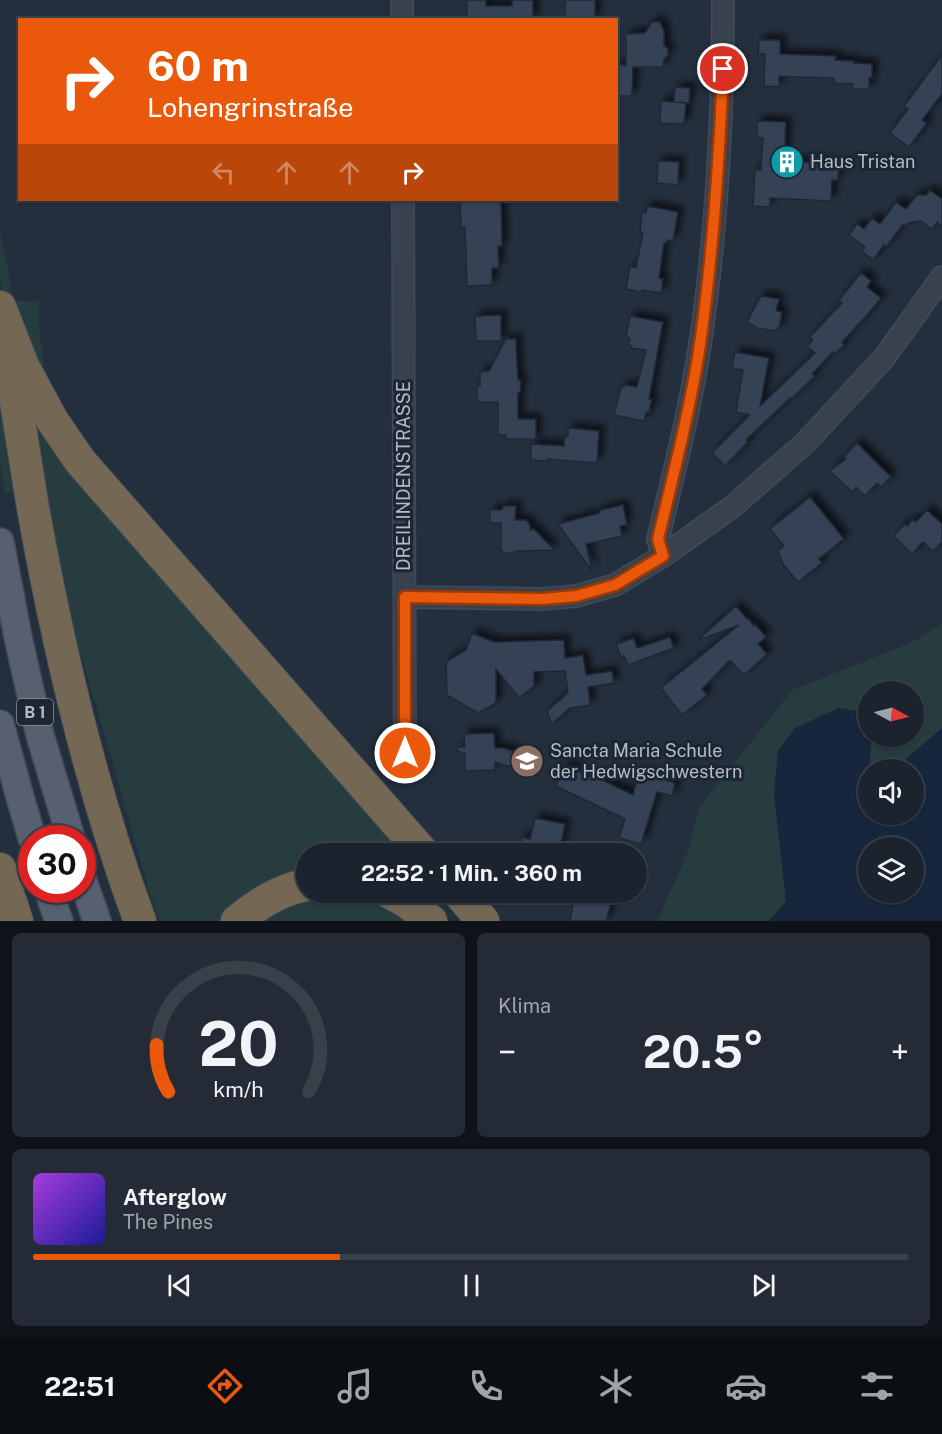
<!DOCTYPE html>
<html lang="de">
<meta charset="utf-8">
<style>
:root{--surface:#1b232e;--page:#242b36;--text:#f1f3f6;--muted:#a0a4aa;--line:#39404a;--accent:#ea580c}
body{margin:0;font-family:"Public Sans",sans-serif;background:var(--page);color:var(--text);height:100vh;display:flex;flex-direction:column;font-size:22px;white-space:nowrap}
*{box-sizing:border-box;margin:0}
p{font-size:20px;color:var(--muted)}
.icon{flex:none;width:33px;height:33px;fill:none;stroke:currentColor;stroke-width:2;stroke-linecap:round;stroke-linejoin:round}
.map{position:relative;height:921px;overflow:hidden}
.side{display:flex;flex-direction:column;gap:12px;padding:12px;background:#0f1319;flex:1}
.side>*{flex:none}
.top-card{position:absolute;left:18px;top:18px;width:600px;height:183px;border-radius:0px;box-shadow:0 2px 4px #0004,0 0 0 2px var(--line);background:#ea580c;color:#fff;overflow:hidden}
.needle{width:39px;rotate:97deg}
.tools{position:absolute;left:858px;top:681px;display:grid;gap:12px}
.tools a{display:grid;place-items:center;width:66px;height:66px;border-radius:50%;background:var(--surface);box-shadow:0 2px 4px #0004,0 0 0 2px var(--line);font-size:30px}
.speed{position:absolute;left:18px;top:825px;display:flex;gap:12px;font-size:30px;font-weight:700;text-align:center}
.speed>*{display:grid;place-content:center;width:78px;height:78px;border-radius:50%;background:var(--surface);box-shadow:0 2px 4px #0004,0 0 0 2px var(--line);line-height:1}
.speed .limit{border:9px solid #d22;background:#fff;color:#111}
.pin{position:absolute;display:grid;place-items:center;width:51px;height:51px;color:#fff;margin:-26px;border:3px solid #fff;border-radius:50%;box-shadow:0 2px 6px #0007}
.me{position:absolute;width:66px;margin:-33px;rotate:0deg;stroke-linejoin:round;filter:drop-shadow(0 0 4px #0008)}
.turn{display:flex;align-items:center;gap:21px;height:126px;padding:0 30px;font-size:27px}
.turn .icon{width:78px;height:78px;stroke-width:2.5}
.turn b{display:block;font-size:42px;line-height:51px}
.lanes{display:flex;align-items:center;height:57px;padding:0 30px;background:#0003;justify-content:center;gap:30px;direction:ltr}
.lanes .off{opacity:.35}
.big{font-size:45px;font-weight:700;line-height:1.1}
.side .card{flex:1;display:flex;flex-direction:column;justify-content:center;gap:9px;min-width:0;padding:0 21px;border-radius:9px;background:var(--page)}
.side .dial{align-items:center;gap:0}
.dial svg{height:156px;overflow:visible;fill:none;stroke:var(--line);stroke-width:7;stroke-linecap:round;text-anchor:middle}
.dial text{fill:var(--text);stroke:none}
.song{display:flex;align-items:center;gap:18px}
.cover{width:72px;height:72px;border-radius:9px;background:linear-gradient(135deg,hsl(280 70% 55%),hsl(240 70% 35%))}
.played{height:6px;border-radius:3px;background:linear-gradient(90deg,var(--accent) 35%,var(--line) 35%)}
.keys{display:flex;justify-content:space-around;direction:ltr}
.heat{display:flex;justify-content:space-between;align-items:center;font-size:33px;direction:ltr}
.side .tiles{flex:1;display:grid;gap:12px;grid-template-columns:1fr 1fr}
.card:last-child{grid-column:span 2}
.trip{position:absolute;left:296px;top:843px;width:351px;height:60px;border-radius:30px;background:var(--surface);box-shadow:0 2px 4px #0004,0 0 0 2px var(--line);font-weight:700;line-height:60px;text-align:center}
.tabs{display:flex;height:96px;justify-content:space-around;align-items:center;background:#0b0e12;color:var(--muted)}
.tabs .icon{width:42px;height:42px}
.tabs .on{color:var(--accent)}
.tabs b{font-size:27px;color:var(--text)}
.map>svg:first-child{display:block}
.green{fill:#263c3f}
.water{fill:#17263c;fill-rule:evenodd}
.building{fill:#364354;stroke:#1f2835;stroke-width:1.5;filter:url(#shadow)}
.lines{fill:none;stroke-linecap:round;stroke-linejoin:round}
.minor-casing{stroke:#414a57;stroke-width:24}
.major-casing{stroke:#414a57;stroke-width:30}
.highway-casing{stroke:#434c59;stroke-width:34}
.minor{stroke:#38414e;stroke-width:21}
.major{stroke:#56606e;stroke-width:27}
.highway{stroke:#746855;stroke-width:32}
.route-casing{stroke:#983908;stroke-width:15}
.route{stroke:#ea580c;stroke-width:10}
.labels{text-anchor:middle;stroke-width:6;stroke-linejoin:round;paint-order:stroke}
.shield{fill:#1d2633;stroke:#878f9c;stroke-width:1.5}
.shield-label{font-size:16px;font-weight:bold;fill:#b4bcc9}
.poi-label{font-size:18px;fill:#b4bcc9;stroke:#1d2633;text-anchor:start}
.street-label{font-size:18px;fill:#b4bcc9;stroke:#1d2633}
</style>
<div class="map">
<svg width="942" height="921" viewBox="0 0 942 921">
<defs>
<filter id="shadow"><feDropShadow dx="5.5" dy="-5.5" stdDeviation="3" flood-color="#0009"/></filter>
</defs>
<rect width="100%" height="100%" fill="#242f3e"/>
<path class="green" d="M0 233 9 271 11 301H39V328L44 365 35 370 6 302 0 280Z
M0 378 20 490 5 494 0 461Z
M37 426 136 544 408 853 306 854V870L268 881 229 910 219 921H160L148 888 104 732 71 624 46 490Z
M942 623V728L894 769H877L869 765 872 737 914 736V692H868V720L864 712 774 794 786 901 769 921H657L686 857 699 808 792 690 898 648 919 638Z
M337 896 360 899 381 904 411 921H261C284 901 308 898 337 896Z"/>
<path class="water" d="M839 708 864 712 868 720V736L872 737 869 764 877 769 868 770V814H914V770L894 769 942 728V921H769L786 901 774 794 778 751 795 728ZM868 848H914V892H868Z"/>
<path class="building" d="M467 0H486V6H512V0H533V20H467Z
M565 0H595V20H565Z
M652 22H660L664 31V45L668 49V55L664 59 663 67H633L632 96H616V65H626V34L645 33Z
M759 40H780V54L836 56 835 60 854 61V63L872 64V78H869V89H853V84L834 83V78L798 77 779 76V87L764 86 765 54H758Z
M942 55V94L922 120 927 123 909 147 890 133 908 109 904 106Z
M675 87 690 88 689 103 674 102Z
M661 101 686 103 684 124 660 123Z
M757 121 786 122 784 161 839 164 838 180H832L831 201 770 198V207L753 206 755 169 761 170 763 138 757 137Z
M658 161 679 162 678 185 657 183Z
M930 190 942 199V227L937 222 932 229 921 221 908 223 906 226 903 224 886 247 884 245 873 260 862 251 865 247 849 235 857 224 864 229 872 218 880 224 896 202 906 209 917 195H926Z
M460 200H501L502 246H498L499 268H492V285L467 286 465 227H461Z
M647 206 678 212 673 241 667 240V243H664L659 278 663 279 661 293 643 290 640 292 626 289 630 266 636 268 643 233 640 232 642 213H646Z
M861 273 871 281 867 287 881 298 867 315 842 342 844 345 835 354 833 352 812 374 815 376 791 399 790 398 746 440 748 442 725 466 712 453 750 415 736 412 743 370 732 368 735 352 769 358 760 406 815 353 807 346 813 340 810 337 842 303 839 300Z
M761 296 779 299 776 311 782 312 779 328H776V331L757 328 747 322Z
M501 315V341H476L475 316Z
M630 316 663 322 649 399H652L649 412H646L644 421 614 415 621 387H624L625 385 637 387 646 350 631 348 632 346 628 345 630 338 626 337Z
M506 339H516L517 367 518 380H521L520 393H518V419H536V439H506V435H498V402H477V386H480V372L489 371Z
M568 428 599 431 597 463 547 459V461L531 460V444L564 446 565 435 568 436Z
M857 443 891 477 881 487 877 483 865 496 856 487 852 492 830 471 846 459 844 457Z
M810 497 844 539 819 559 822 563 798 582 783 564 778 551 784 546 770 529Z
M623 505 627 525 620 526 622 536 586 544 592 571 558 524 600 513V510Z
M504 506H516L515 520H526L530 525V530L534 529 554 550 517 551 509 554 501 551V523H490V510H501Z
M927 510 942 524V542L933 551 923 542 912 554 894 536 905 524 907 526 913 519 916 522Z
M736 606 747 619 748 618 754 626 755 624 766 637 758 644 767 654 744 675 730 660 702 689 707 695 682 715 661 688 739 625 699 640V639Z
M472 633 494 642 564 640 565 658 583 655 586 675 612 671 614 683 588 687 590 705 570 708 552 724 547 711 568 693 565 671 534 672V686L519 698 496 669V703L478 713 447 695 446 662 466 650Z
M670 637 674 648 628 665 624 656 621 657 616 644 634 638 637 648Z
M494 733 495 748H503L535 758 531 773 495 762V770L465 771V753L457 751 458 747H465L464 734Z
M566 765 595 779 596 777 633 795 639 772 675 783 672 796 657 792 641 844 619 838 625 819 556 786Z
M535 818 565 824 559 854H518L522 837 530 839Z
M575 892H614L606 921H570Z"/>
<g class="lines">
<defs>
<path id="minor" d="M402 0V20
M403 200 405 753
M663 556 658 539C673 476 689 414 699 351 717 235 723 117 723 0
M405 597 542 599 576 596 615 585 663 556 732 507 805 443 884 358 942 277"/>
<path id="major" d="M0 542 18 637 40 735 71 838
M0 724 20 797 32 838
M82 878 97 921
M48 890 59 921"/>
<path id="highway" d="M0 307 23 366 52 420 80 461 424 854
M9 358C17 406 24 454 32 502 57 643 90 787 140 921
M0 869 17 921
M389 892 407 902 431 921
M458 892 483 921
M237 921C258 904 279 890 306 885"/>
</defs>
<use href="#minor" class="minor-casing"/>
<use href="#major" class="major-casing"/>
<use href="#highway" class="highway-casing"/>
<use href="#minor" class="minor"/>
<use href="#major" class="major"/>
<use href="#highway" class="highway"/>
</g>
<g class="lines">
<defs>
<path id="route" d="M405 753V597L542 599 576 596 615 585 663 556 658 539C673 476 689 414 699 351 713 258 719 164 723 69"/>
</defs>
<use href="#route" class="route-casing"/>
<use href="#route" class="route"/>
</g>
<defs>
<symbol id="building-disc" viewBox="-11 -11 22 22"><circle r="9.5" fill="#0f9aa8" stroke="#1d2633"/><path d="M-4-6H4V6H1V3H-1V6H-4ZM-2.5-4.3h1.7v1.8h-1.7ZM.8-4.3h1.7v1.8H.8ZM-2.5-1h1.7V.8h-1.7ZM.8-1h1.7V.8H.8Z" fill="#fff"/></symbol>
<symbol id="school-disc" viewBox="-11 -11 22 22"><circle r="9.5" fill="#8d6e63" stroke="#1d2633"/><path d="M0-5L7-2L0 1L-7-2ZM-4 1L0 2.5L4 1V4Q0 6-4 4Z" fill="#fff"/></symbol>
</defs>
<g fill-rule="evenodd">
<use href="#building-disc" x="768" y="143" width="38" height="38"/>
<use href="#school-disc" x="508" y="742" width="38" height="38"/>
</g>
<g class="labels">
<rect class="shield" x="17" y="699" width="36" height="26" rx="4.5"/>
<g class="shield-label">
<text x="35" y="718">B 1</text>
</g>
<g class="poi-label">
<text x="810" y="168">Haus Tristan</text>
<text x="550" y="757">Sancta Maria Schule<tspan x="550" dy="21">der Hedwigschwestern</tspan></text>
</g>
<g class="street-label">
<text transform="translate(404 476) rotate(-90)" y="6">DREILINDENSTRASSE</text>
</g>
</g>
</svg>
<div class="tools">
<a><svg class="needle" viewBox="-14 -14 28 28"><path d="M0-13l5 13h-10z" fill="#e53935"/><path d="M0 13l5-13h-10z" fill="#a0a4aa"/></svg></a>
<a><svg class="icon" aria-label="sound" viewBox="0 0 24 24"><path d="M4 9h4l5-4v14l-5-4H4zM17 9q2 3 0 6"/></svg></a>
<a><svg class="icon" aria-label="layers" viewBox="0 0 24 24"><path d="M12 4l9 5-9 5-9-5zM3 14l9 5 9-5"/></svg></a>
</div>
<div class="speed"><div class="limit">30</div></div>
<div class="pin" style="left:723px;top:69px;background:#d93025"><svg class="icon" aria-label="arrive" viewBox="0 0 24 24"><path d="M6 21V4h12l-3 4 3 4H6"/></svg></div>
<svg class="me" style="left:405px;top:753px" viewBox="-20 -20 40 40"><circle r="17" fill="#ea580c" stroke="#fff" stroke-width="3"/><path d="M0-11L8 9 0 5-8 9z" fill="#fff"/></svg>
<div class="trip">22:52 · 1 Min. · 360 m</div>
<div class="top-card">
<div class="turn"><svg class="icon" aria-label="right" viewBox="0 0 24 24"><path d="M7 20v-9h11M14 6l5 5-5 5"/></svg><div><b>60 m</b>Lohengrinstraße</div></div>
<div class="lanes"><svg class="icon off" aria-label="left" viewBox="0 0 24 24"><path d="M17 20v-9H6M10 6l-5 5 5 5"/></svg><svg class="icon off" aria-label="ahead" viewBox="0 0 24 24"><path d="M12 20V5M6 11l6-6 6 6"/></svg><svg class="icon off" aria-label="ahead" viewBox="0 0 24 24"><path d="M12 20V5M6 11l6-6 6 6"/></svg><svg class="icon" aria-label="right" viewBox="0 0 24 24"><path d="M7 20v-9h11M14 6l5 5-5 5"/></svg></div>
</div>
</div>
<section class="side">
<div class="tiles">
<div class="card dial"><svg viewBox="0 0 100 80">
<path d="M14 69A42 42 0 1 1 86 69"/>
<path d="M14 69A42 42 0 0 1 8 45" stroke="#ea580c"/>
<text x="50" y="56" font-size="32" font-weight="700">20</text>
<text x="50" y="72" font-size="11">km/h</text>
</svg></div>
<div class="card"><p>Klima</p>
<div class="heat"><a>−</a><b class="big">20.5°</b><a>+</a></div>
</div>
<div class="card">
<div class="song"><i class="cover"></i><div><b>Afterglow</b><p>The Pines</p></div></div>
<div class="played"></div>
<div class="keys"><svg class="icon" aria-label="previous" viewBox="0 0 24 24"><path d="M18 5L8 12l10 7zM5 5v14"/></svg><svg class="icon" aria-label="pause" viewBox="0 0 24 24"><path d="M8 5v14M16 5v14"/></svg><svg class="icon" aria-label="next" viewBox="0 0 24 24"><path d="M6 5l10 7-10 7zM19 5v14"/></svg></div>
</div>
</div>
</section>
<nav class="tabs">
<b>22:51</b>
<svg class="icon on" aria-label="directions" viewBox="0 0 24 24"><path d="M12 3l9 9-9 9-9-9zM9 14v-3h6M13 9l2 2-2 2"/></svg>
<svg class="icon" aria-label="music" viewBox="0 0 24 24"><path d="M9 18V5l10-2v13"/><circle cx="6" cy="18" r="3"/><circle cx="16" cy="16" r="3"/></svg>
<svg class="icon" aria-label="phone" viewBox="0 0 24 24"><path d="M5 4h4l2 5-3 2q2 4 5 5l2-3 5 2v4C11 20 4 13 5 4z"/></svg>
<svg class="icon" aria-label="climate" viewBox="0 0 24 24"><path d="M12 3v18M4 7l16 10M4 17L20 7"/></svg>
<svg class="icon" aria-label="car" viewBox="0 0 24 24"><path d="M5 17H2v-5l4-1 3-4h7l3 4 3 1v5h-3M9 17h6M6 11h13"/><circle cx="7" cy="17" r="2"/><circle cx="17" cy="17" r="2"/></svg>
<svg class="icon" aria-label="filters" viewBox="0 0 24 24"><path d="M4 7h16M4 17h16"/><circle cx="9" cy="7" r="2"/><circle cx="15" cy="17" r="2"/></svg>
</nav>
